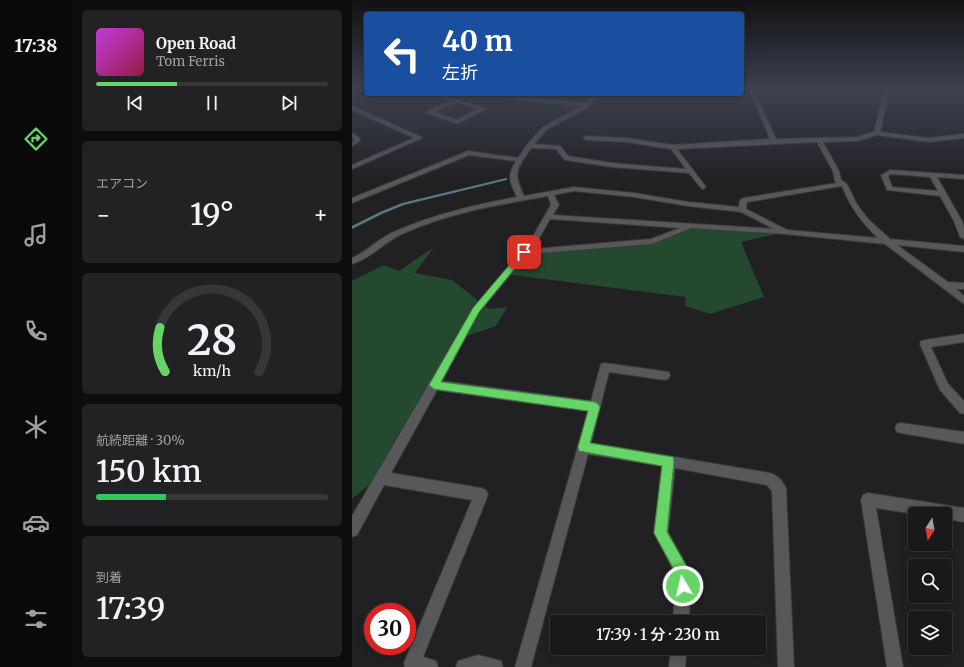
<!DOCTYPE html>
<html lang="ja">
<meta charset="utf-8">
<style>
:root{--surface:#19181a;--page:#222123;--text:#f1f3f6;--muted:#9fa0a2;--line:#373739;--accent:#66d467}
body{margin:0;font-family:Merriweather,"Noto Sans JP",serif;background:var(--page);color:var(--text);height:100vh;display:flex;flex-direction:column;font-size:15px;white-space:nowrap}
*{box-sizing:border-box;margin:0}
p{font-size:13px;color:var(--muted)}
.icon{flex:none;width:22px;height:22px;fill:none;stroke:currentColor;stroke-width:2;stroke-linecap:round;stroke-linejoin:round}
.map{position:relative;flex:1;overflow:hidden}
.drawer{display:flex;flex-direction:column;gap:10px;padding:10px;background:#0e0d0e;width:280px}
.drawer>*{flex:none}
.banner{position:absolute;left:12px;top:12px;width:380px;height:84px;border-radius:4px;box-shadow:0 2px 10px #0003,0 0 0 1px var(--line);background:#1a4fa0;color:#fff;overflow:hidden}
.needle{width:26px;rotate:191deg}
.controls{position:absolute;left:556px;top:507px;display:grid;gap:8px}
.controls a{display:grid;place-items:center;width:44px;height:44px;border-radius:4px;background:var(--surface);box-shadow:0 2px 10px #0003,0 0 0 1px var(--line);font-size:20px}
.speed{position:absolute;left:12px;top:603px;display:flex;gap:8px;font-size:20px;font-weight:700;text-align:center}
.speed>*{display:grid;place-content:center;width:52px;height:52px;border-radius:50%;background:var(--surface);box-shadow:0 2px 10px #0003,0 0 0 1px var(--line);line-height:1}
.speed .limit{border:6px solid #d22;background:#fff;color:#111}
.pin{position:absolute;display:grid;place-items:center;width:34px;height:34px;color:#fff;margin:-17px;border-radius:8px;box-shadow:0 2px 6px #0006}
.me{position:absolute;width:44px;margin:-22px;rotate:351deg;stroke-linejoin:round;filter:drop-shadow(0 0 3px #0008)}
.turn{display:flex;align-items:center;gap:14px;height:84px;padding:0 12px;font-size:18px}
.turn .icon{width:52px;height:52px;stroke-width:2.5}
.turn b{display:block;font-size:28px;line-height:34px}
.big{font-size:30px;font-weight:600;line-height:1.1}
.drawer .card{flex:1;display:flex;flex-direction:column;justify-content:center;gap:6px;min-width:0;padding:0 14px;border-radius:6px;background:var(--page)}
.drawer .dial{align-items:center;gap:0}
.dial svg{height:104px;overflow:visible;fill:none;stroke:var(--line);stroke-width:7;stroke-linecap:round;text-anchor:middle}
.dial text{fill:var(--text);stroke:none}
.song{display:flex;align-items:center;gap:12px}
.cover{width:48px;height:48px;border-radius:6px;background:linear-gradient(135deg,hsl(290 70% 55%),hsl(340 70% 35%))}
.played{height:4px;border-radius:2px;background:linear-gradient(90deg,var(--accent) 35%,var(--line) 35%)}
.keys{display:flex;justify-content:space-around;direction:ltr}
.heat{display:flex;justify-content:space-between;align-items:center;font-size:22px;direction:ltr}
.charge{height:6px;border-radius:3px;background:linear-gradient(90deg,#34c759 30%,var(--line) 0)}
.trip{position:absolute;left:198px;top:615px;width:216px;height:40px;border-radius:4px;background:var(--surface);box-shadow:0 2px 10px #0003,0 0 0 1px var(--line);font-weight:600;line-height:40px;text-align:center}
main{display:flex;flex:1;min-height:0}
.tabs{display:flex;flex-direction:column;width:72px;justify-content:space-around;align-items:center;background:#0a0a0a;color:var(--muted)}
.tabs .icon{width:28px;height:28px}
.tabs .active{color:var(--accent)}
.tabs b{font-size:18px;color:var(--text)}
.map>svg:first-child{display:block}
.green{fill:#24492f}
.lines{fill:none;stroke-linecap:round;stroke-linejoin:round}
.stream{fill:#567a83;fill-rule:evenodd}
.minor-casing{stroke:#3a3a3c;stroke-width:2}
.minor{fill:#58575a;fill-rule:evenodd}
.route{fill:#66d467;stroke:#428a43}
</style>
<main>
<nav class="tabs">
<b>17:38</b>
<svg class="icon active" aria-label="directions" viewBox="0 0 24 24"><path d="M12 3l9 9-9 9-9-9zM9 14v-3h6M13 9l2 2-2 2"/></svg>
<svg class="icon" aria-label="music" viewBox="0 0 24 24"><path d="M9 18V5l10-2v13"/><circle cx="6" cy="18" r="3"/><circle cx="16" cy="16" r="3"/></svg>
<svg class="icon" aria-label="phone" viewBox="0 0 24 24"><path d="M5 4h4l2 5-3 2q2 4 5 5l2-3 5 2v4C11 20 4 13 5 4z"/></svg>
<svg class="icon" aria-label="climate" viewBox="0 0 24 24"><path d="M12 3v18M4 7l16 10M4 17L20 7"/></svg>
<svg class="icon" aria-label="car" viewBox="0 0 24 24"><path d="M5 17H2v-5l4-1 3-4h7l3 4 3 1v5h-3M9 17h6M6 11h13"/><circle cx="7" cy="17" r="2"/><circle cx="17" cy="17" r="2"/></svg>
<svg class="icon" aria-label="filters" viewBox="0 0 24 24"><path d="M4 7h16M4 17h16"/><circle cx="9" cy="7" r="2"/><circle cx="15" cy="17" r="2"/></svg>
</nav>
<section class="drawer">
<div class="card">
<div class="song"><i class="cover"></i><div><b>Open Road</b><p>Tom Ferris</p></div></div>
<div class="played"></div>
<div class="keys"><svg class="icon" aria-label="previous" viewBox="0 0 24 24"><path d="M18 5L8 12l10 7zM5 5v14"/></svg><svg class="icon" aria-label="pause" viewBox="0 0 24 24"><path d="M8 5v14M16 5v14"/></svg><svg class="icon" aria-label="next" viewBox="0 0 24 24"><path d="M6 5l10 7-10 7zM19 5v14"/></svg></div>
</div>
<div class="card"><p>エアコン</p>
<div class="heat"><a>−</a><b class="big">19°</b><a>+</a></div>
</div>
<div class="card dial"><svg viewBox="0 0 100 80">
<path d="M14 69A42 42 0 1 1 86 69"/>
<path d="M14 69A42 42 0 0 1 10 35" stroke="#66d467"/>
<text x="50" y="56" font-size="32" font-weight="700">28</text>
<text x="50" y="72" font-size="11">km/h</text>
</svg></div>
<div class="card"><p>航続距離 · 30%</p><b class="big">150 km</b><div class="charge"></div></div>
<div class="card"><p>到着</p><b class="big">17:39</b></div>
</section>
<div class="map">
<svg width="612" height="667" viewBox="0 0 612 667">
<rect width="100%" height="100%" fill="#212023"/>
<path class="green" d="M339 226 433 232 389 242 412 297 358 314 333 306 334 297 153 274 172 252 300 241Z
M82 247 63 273 100 280 137 309 155 307 144 326 109 338 34 471 0 499V281L32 265 47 271Z"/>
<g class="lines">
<path class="stream" d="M154 178H155V180L52 205 30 214 0 229V226L28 212 50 203Z"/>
<defs>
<path id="minor" d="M397 89H401L424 139 505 137 522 132 531 93 530 89H534L537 93 528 132 577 138 612 134V138L577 142 525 135 505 141 471 142 487 171 489 180 495 184 504 203 516 219 538 239 612 246V252L545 245 596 282 612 283V289H604L612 296V304L533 244 433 234 339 228 300 244 176 254 127 312 90 381 239 401 249 364 253 363 317 372 318 375 317 378 313 380 257 372 239 443 418 473C425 475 431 481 434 488L442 667H426L420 491 415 485 323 468 316 532 339 574 337 622H321L324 575 302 533 310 466 236 454 179 667H163L236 411 85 390 39 473 129 488 134 490 136 495 71 657 84 661 86 667H53L52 663 120 500 32 485 5 535 0 537V516L121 308 177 243 199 205 196 196C145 205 97 213 50 234 32 242 20 258 0 264V258C16 251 28 237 44 231 83 214 123 205 165 197 158 182 154 177 164 161L117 155 0 203V198L116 151 166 158 175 145 191 127 230 106 167 100 146 94 233 103 243 94H249L233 109 195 129 182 144 208 146 216 156 260 163 334 169 319 149 274 142 234 140 231 138 234 136 274 138 321 145 418 139ZM465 142 481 171 483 181 485 183 392 198 388 200 387 207 336 202 282 193 222 187 172 196C160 170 165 170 179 148L204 149 212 159 214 160 260 167 337 173 349 188 351 189 354 187 325 149ZM490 186C498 207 510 223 526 238L435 230 394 209 395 202ZM222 191 282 197 336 206 389 212 422 229 201 215 207 205 202 195ZM198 219 328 228 299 239 181 249Z
M79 94H87L134 109 107 123H103L75 113V111L99 101ZM104 102 126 109 105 120 82 112Z
M0 106 69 137 70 138 0 169V165L62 138 0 110Z
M0 133 7 137 8 141 0 146 2 139 0 138Z
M538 170 612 175V179L585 177 610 221 612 227V239L608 237 602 221 588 196 535 190 529 175ZM539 174 578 177 586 191 540 187 536 176Z
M612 334V342L579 347 596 384 612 401V414L608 413 588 390 568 344 569 341 573 340Z
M549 423 612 432V444L549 433 545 432 543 428 545 424Z
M516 493 612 508V522L593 519V514H563L524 508 551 667H535L509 500 511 495Z
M319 648H335L333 667H317Z
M126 655 149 661 151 667H104L106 661Z"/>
</defs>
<use href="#minor" class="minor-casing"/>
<use href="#minor" class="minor"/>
</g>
<linearGradient id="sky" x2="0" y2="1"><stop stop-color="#121213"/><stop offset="0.49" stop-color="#3d4250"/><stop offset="1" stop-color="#3d4250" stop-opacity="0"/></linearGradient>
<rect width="612" height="182" fill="url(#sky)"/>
<path class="route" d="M172 249 176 252 127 312 89 382 243 402 246 404 248 407 238 443 321 457 322 461 315 532 339 574 336 591 331 593 326 591 324 586 325 575 302 533 310 466 227 451 226 447 236 411 82 389 77 385 121 308 170 250Z"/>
</svg>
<div class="controls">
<a><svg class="needle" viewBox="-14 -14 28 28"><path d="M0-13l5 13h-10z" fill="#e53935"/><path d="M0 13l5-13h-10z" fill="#9fa0a2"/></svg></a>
<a><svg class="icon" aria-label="search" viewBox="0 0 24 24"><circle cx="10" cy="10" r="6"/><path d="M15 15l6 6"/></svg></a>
<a><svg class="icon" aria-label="layers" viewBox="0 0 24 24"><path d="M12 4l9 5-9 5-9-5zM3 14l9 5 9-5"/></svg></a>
</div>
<div class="speed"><div class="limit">30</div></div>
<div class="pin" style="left:172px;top:252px;background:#d93025"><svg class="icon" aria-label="arrive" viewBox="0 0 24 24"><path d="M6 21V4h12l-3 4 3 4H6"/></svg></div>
<svg class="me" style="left:331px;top:586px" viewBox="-20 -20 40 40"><circle r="17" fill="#66d467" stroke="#fff" stroke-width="3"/><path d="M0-11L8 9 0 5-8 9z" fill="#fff"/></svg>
<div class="trip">17:39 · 1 分 · 230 m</div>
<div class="banner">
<div class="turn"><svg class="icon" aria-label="left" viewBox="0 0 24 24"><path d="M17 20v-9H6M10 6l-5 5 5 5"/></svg><div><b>40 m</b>左折</div></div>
</div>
</div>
</main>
